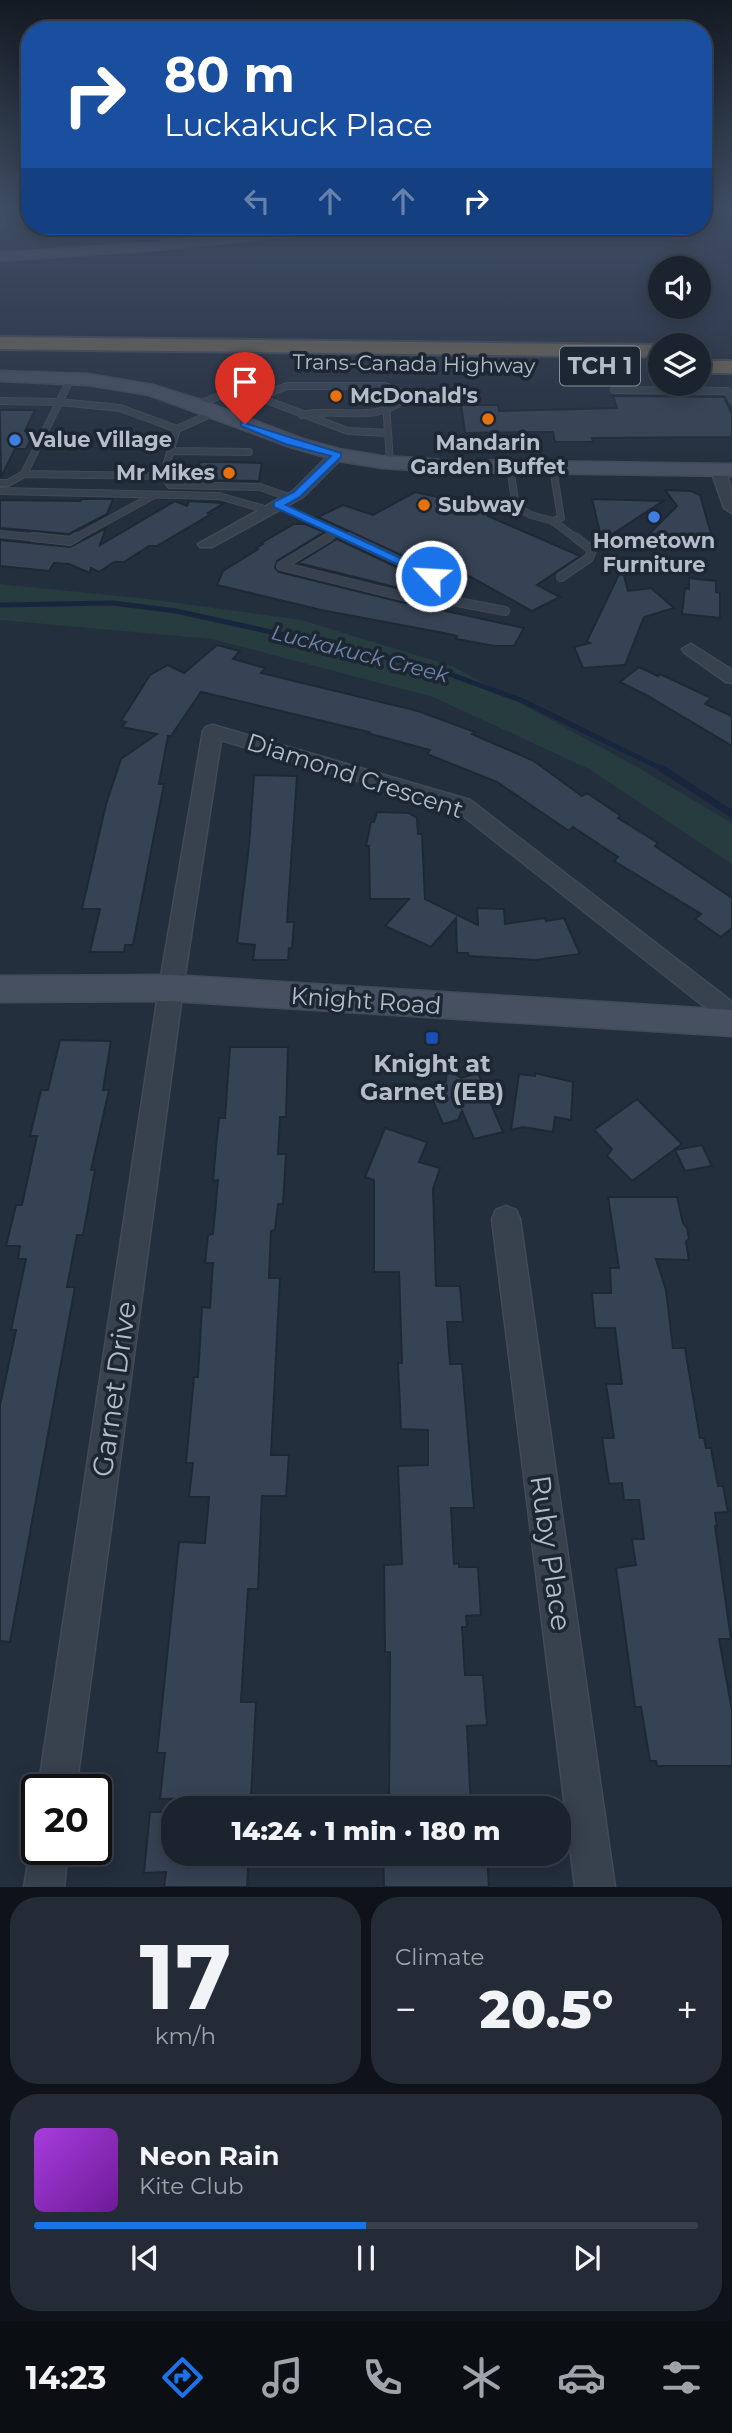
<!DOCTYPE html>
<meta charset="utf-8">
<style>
:root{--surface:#1b232e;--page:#242b36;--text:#f1f3f6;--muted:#a0a4aa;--line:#39404a;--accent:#1a73e8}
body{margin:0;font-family:Montserrat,sans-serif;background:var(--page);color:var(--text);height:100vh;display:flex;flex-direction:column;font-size:26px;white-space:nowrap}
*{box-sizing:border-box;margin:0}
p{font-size:23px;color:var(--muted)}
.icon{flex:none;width:38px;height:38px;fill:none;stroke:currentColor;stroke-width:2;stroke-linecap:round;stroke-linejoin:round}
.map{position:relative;height:1887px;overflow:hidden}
.panel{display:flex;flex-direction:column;gap:10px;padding:10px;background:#0f1319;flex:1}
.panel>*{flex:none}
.banner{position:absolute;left:21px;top:21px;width:691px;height:214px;border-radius:28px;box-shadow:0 4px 18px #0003,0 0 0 2px var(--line);background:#1a4fa0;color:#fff;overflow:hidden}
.fabs{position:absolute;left:648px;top:256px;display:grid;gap:14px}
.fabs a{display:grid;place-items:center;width:63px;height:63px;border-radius:50%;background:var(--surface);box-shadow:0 4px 18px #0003,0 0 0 2px var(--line);font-size:35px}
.speed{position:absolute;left:21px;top:1774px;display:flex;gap:14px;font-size:35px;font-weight:700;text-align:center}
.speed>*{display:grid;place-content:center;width:91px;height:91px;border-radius:50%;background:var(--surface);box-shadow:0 4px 18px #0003,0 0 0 2px var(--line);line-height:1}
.speed .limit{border:4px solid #111;border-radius:10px;background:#fff;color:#111}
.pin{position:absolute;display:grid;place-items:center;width:60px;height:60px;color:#fff;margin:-72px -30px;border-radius:50% 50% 50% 0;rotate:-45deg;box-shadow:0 0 7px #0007}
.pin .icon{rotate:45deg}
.me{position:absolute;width:77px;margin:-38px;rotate:295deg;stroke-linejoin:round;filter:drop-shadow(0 0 5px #0008)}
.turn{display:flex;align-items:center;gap:24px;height:147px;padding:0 28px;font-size:32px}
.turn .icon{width:91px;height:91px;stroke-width:2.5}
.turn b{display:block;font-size:49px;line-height:60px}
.lanes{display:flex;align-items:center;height:66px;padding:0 28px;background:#0003;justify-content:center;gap:35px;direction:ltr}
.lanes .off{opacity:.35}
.big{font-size:52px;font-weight:800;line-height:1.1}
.panel .tile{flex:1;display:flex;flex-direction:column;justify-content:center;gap:10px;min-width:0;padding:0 24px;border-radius:28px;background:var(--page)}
.panel .dial{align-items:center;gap:0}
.dial b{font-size:91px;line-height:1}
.song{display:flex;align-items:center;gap:21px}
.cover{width:84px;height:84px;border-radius:10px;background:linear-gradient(135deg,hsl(280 70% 55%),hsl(280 70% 35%))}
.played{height:7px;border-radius:4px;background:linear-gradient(90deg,var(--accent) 50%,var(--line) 50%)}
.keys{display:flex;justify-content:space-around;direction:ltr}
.heat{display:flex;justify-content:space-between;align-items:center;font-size:38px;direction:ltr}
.panel .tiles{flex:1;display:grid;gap:10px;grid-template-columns:1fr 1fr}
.tile:last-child{grid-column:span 2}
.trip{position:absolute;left:161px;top:1796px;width:410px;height:70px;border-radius:28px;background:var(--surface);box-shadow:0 4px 18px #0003,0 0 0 2px var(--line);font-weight:800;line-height:70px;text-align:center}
.tab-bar{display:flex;height:112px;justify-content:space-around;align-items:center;background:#0b0e12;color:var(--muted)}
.tab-bar .icon{width:49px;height:49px}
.tab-bar .current{color:var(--accent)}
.tab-bar b{font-size:32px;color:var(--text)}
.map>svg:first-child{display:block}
.green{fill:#263c3f}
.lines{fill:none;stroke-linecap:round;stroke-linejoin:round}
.stream-far1{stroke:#17263c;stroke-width:5}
.stream{stroke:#17263c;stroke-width:7}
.building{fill:#364354;stroke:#1f2835;stroke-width:2}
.lane-far2-casing{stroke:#414a57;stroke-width:7}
.lane-far1-casing{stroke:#414a57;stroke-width:8}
.lane-casing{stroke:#414a57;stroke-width:10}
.street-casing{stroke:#414a57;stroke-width:3}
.secondary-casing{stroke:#414a57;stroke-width:3}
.highway-casing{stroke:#434c59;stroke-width:4}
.lane-far2{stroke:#38414e;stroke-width:5}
.lane-far1{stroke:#38414e;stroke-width:6}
.lane{stroke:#38414e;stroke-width:8}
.street{fill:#38414e;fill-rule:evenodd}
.secondary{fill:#465061;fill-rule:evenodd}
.highway{fill:#746855;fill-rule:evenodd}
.route{fill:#1a73e8;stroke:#114b97;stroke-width:2}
.food-dot{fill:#e8710a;stroke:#1d2633;stroke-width:2.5}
.shop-dot{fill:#3f7fe0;stroke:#1d2633;stroke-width:2.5}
.transit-dot{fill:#1a4fb4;stroke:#1d2633;stroke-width:2.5}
.labels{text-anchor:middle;stroke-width:7;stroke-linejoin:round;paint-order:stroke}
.far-street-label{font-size:21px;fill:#b4bcc9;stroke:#1d2633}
.far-poi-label{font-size:21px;font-weight:bold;fill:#b4bcc9;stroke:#1d2633;text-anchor:start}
.far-water-label{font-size:21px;font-style:italic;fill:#6d86a8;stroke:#1d2633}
.shield{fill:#1d2633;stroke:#878f9c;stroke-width:2}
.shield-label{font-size:23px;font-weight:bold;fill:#b4bcc9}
.street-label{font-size:24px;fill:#b4bcc9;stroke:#1d2633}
.poi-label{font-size:24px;font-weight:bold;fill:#b4bcc9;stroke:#1d2633}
.near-street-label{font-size:28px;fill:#b4bcc9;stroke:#1d2633}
</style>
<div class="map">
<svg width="732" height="1887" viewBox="0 0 732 1887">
<rect width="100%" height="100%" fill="#242f3e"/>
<path class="green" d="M0 584 148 599 301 620 452 666 637 767 732 823V864L589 769 433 697 212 639 0 620Z"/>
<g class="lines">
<path class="stream-far1" d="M0 605 113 603 176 611 430 667 523 701 664 770"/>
<path class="stream" d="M661 768 732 814"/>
</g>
<path class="building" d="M613 396 724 397 732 414V437L592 438 593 442H555L553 432 465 433 461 405H498L499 411 617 408Z
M0 410H35L25 431H35L26 449H15L1 477Z
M200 462H224L262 463 259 481 195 480Z
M665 490 691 491 700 495 714 544 640 543 677 506Z
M415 492 437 497H486L488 516 580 556 537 585 560 597 532 611 469 576 444 593 439 592 440 584 434 570 318 517 343 505 373 515Z
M82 499H113L107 514 69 534 0 528V500L80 501Z
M592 499 663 501 602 541Z
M175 501 187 506 189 501 224 503 208 513 211 514 157 546H149L124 562H114L99 572 91 568 90 573 69 564 54 563 49 571 0 566V540L70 547 106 528 100 545Z
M294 524H305L324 532 277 561 275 568 279 572 405 603H428L423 606 524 628 514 646H495L456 639 457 636 444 633 321 610 217 585 223 571 258 549 256 548 263 544 261 543Z
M337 539 426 581V588L407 590 298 563Z
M622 568 628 591 651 588 674 608 644 617 625 665 583 668 574 647 590 643 587 641Z
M689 578 716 581V592L720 593V618L682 614 685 588 689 589Z
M217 645 240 651 233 659 265 668 261 673 418 711 475 732 472 734 534 761 582 796 587 793 621 816 618 818 658 843 655 846 732 898V928L721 937 695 919 701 914 614 861 618 857 573 827 569 831 497 782 427 754 430 750 367 733 369 732 201 692 171 736H168L159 784H164L133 945H125L124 952H90L100 909H82L106 804 121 759 157 734 122 727 126 722 121 721 150 675 168 665 184 673Z
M639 667 658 676 660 674 711 698 705 704 732 716V746L646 695 620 682Z
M254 775 297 776 287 922H294L292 948H289L288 960H253L255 945 237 943 249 846Z
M377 812 409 813 417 818 418 834H422L425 899 478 925 477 908 504 909 505 924 545 918 546 921 564 918 580 954 535 960 469 956 468 953H457L456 918 431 947 385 926 409 899H370L369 846H366L371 822H374Z
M60 1040 111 1041 103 1090H109L91 1170H95L83 1235H77L67 1287H75L10 1642 0 1641V1405L16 1330H11L26 1259H18L20 1246H6L16 1205H22L37 1136H30L41 1090H48Z
M230 1047H288L286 1117H280L278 1154H286L283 1204H278L275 1230 271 1231 269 1278H280L271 1455H289L286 1496H262L258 1589H248L241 1702H256L251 1797 160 1799 165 1753H157L179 1542 205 1543 209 1497H189L193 1463H186L194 1377H198L202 1307 210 1308 213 1263H205L208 1235 213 1234 218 1180 213 1181 216 1147 219 1118H225Z
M447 1068 461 1078 478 1073 503 1132 474 1139 462 1111 458 1120 443 1124 427 1087 446 1082Z
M535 1073 573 1082 571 1120 555 1117 553 1132 523 1127 511 1130 519 1074 535 1076Z
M637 1099 682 1144 632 1181 607 1156 612 1149 594 1130Z
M385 1128 427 1142 419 1162 440 1168 433 1189 436 1286H460L463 1322H447L450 1364H462L474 1508H451L454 1564 459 1563V1567H478L481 1615 466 1616 467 1627H462L465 1675H483L487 1725 467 1726 471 1808H389L390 1652H385L384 1565 402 1564 398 1466 428 1465V1430L401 1429 398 1363H402L399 1272H374V1180L365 1177Z
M702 1145 712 1166 685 1171 675 1150Z
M608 1197H677L683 1223 687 1228 689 1238 686 1242 689 1260 656 1259 666 1290 673 1348H685L700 1438H704L706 1448H711L718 1486H723L728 1512 715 1513 717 1526H715L731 1639H719L732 1710V1766H657L656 1761H650L641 1707H635L616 1568 636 1565 632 1539H644L639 1500H624L622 1483 609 1484 602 1438H614L606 1384H622L615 1328H595L592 1293H611L610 1268H619Z
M150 1812H173V1853H249L247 1887H164L166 1872 144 1873Z
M383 1853H487L489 1887H384Z"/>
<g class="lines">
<defs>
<path id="lane-far2" d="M0 228 7 209"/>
<path id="lane-far1" d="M71 378 24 474 163 476 177 429
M614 390 728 391 732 400
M258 397 287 386H385L390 463
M0 401 59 402 120 408 177 429 215 412
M196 405 232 391H242L348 431 388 433
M302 415C334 407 378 424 403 399L402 393 385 386
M170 451 249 452
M510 467 516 507 531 515 553 521 577 539
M553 468 561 518 553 521
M163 476 170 485 260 487 291 498
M0 483H8L24 474
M0 491 219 496 268 510
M278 505 337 532
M337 532 351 539
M0 534 50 539
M74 539 154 495
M326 539 337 532"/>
<path id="lane" d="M33 537 70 541 77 537
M329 537 281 566 406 597H422L431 593 434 586 431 576 348 537
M561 577 589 558 592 550 575 537
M426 596 505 611"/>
<path id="street" d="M337 451 342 452V458L303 497 212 547H200L198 544 293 491 332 452Z
M718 466C732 471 732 498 732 513L724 508 711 470Z
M691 644 732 670V683L726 682 685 653 682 649Z
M213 725 470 800 732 1002V1025L724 1022 456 810 221 740 183 988 76 1790H38L159 988 203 731 206 727Z
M506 1206 516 1210 520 1219 615 1887H575L492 1219 496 1210Z
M35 1836 37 1850H68L64 1887H24L30 1850Z"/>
<path id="secondary" d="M311 226H357L350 230 157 250 0 261V253L157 242Z
M0 371 88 374 153 385 201 400 303 439 339 449 382 456 448 460 732 464V476L448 472 382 468 339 461 290 447 149 395 88 385 0 381Z
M171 975 732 1010V1036L171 1001 0 1002V976Z"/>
<path id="highway" d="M0 337 660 345V357L0 349Z
M698 361H732V373H698Z"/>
</defs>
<use href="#lane-far2" class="lane-far2-casing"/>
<use href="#lane-far1" class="lane-far1-casing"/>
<use href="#lane" class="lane-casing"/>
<use href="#street" class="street-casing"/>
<use href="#secondary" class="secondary-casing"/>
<use href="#highway" class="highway-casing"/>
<use href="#lane-far2" class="lane-far2"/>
<use href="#lane-far1" class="lane-far1"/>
<use href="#lane" class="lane"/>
<use href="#street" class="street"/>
<use href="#secondary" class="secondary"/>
<use href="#highway" class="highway"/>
</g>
<linearGradient id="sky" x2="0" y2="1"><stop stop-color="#141a22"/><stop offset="0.44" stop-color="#3f4d63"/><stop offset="1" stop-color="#3f4d63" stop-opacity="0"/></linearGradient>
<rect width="732" height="474" fill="url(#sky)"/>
<path class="route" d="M241 422 341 453V457L301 496 286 505 435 574V578H427L274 507V502L294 492 331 456 285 444 241 426Z"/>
<g class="food-dot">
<circle cx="336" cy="396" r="7"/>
<circle cx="488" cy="419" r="7"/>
<circle cx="229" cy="473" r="7"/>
<circle cx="424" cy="505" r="7"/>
</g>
<g class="shop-dot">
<circle cx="15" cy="440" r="7"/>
<circle cx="654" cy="517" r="7"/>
</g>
<rect class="transit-dot" x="425" y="1031" width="14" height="14" rx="3.5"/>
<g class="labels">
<g class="far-street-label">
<text transform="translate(414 364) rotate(1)" y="7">Trans-Canada Highway</text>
</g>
<g class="far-poi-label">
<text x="350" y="403">McDonald's</text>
<text x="29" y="447">Value Village</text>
<text x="488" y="450" text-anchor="middle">Mandarin<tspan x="488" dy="24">Garden Buffet</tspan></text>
<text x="215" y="480" text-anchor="end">Mr Mikes</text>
<text x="438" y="512">Subway</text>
<text x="654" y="548" text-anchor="middle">Hometown<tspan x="654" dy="24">Furniture</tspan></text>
</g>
<g class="far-water-label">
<text transform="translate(360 654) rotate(14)" y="7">Luckakuck Creek</text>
</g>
<rect class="shield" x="560" y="346.5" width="80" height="39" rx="5"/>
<g class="shield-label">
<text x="600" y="374">TCH 1</text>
</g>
<g class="street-label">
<text transform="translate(355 776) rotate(18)" y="8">Diamond Crescent</text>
<text transform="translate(366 1001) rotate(4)" y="8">Knight Road</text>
</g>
<g class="poi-label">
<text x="432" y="1072">Knight at<tspan x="432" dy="28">Garnet (EB)</tspan></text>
</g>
<g class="near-street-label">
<text transform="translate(114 1389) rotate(-82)" y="10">Garnet Drive</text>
<text transform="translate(551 1553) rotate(82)" y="10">Ruby Place</text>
</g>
</g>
</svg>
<div class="fabs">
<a><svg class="icon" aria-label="sound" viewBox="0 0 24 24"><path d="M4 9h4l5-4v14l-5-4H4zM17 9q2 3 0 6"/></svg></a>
<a><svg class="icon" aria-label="layers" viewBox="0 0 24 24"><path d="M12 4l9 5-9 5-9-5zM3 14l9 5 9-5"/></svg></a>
</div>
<div class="speed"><div class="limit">20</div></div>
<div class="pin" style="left:245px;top:424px;background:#d93025"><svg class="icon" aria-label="arrive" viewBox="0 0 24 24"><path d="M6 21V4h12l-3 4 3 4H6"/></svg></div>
<svg class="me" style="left:431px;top:576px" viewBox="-20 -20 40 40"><circle r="17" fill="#1a73e8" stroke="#fff" stroke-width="3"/><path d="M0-11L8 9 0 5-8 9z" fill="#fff"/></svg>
<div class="trip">14:24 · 1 min · 180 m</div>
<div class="banner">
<div class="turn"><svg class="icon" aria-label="right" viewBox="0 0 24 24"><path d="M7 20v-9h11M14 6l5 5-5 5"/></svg><div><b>80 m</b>Luckakuck Place</div></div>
<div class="lanes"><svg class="icon off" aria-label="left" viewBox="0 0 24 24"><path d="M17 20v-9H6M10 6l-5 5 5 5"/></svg><svg class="icon off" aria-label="ahead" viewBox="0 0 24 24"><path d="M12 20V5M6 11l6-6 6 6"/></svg><svg class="icon off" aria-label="ahead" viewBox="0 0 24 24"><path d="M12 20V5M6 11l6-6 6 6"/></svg><svg class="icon" aria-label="right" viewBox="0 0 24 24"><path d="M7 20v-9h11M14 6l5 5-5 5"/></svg></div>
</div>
</div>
<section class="panel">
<div class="tiles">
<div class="tile dial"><b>17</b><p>km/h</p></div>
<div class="tile"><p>Climate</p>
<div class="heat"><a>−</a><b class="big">20.5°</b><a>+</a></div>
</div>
<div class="tile">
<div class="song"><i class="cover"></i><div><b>Neon Rain</b><p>Kite Club</p></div></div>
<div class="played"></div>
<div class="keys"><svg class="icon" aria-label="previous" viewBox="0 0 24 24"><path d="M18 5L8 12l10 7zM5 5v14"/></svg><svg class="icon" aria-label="pause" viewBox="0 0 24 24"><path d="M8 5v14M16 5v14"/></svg><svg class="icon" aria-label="next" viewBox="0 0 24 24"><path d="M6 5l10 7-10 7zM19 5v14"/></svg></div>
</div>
</div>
</section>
<nav class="tab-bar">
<b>14:23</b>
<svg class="icon current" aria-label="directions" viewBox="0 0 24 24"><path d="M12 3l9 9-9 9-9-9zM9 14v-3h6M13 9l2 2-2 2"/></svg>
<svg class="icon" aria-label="music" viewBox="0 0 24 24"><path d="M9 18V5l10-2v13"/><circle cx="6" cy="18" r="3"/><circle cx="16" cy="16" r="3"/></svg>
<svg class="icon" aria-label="phone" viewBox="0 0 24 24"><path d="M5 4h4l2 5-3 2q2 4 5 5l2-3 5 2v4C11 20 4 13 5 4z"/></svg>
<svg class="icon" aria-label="climate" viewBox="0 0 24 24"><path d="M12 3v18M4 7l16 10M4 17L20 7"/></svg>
<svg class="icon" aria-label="car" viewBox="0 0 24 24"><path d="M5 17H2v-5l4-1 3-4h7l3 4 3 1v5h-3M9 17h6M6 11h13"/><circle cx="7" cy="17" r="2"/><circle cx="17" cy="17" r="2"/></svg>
<svg class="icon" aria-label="filters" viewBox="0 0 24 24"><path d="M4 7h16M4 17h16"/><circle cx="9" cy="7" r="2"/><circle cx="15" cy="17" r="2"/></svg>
</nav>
